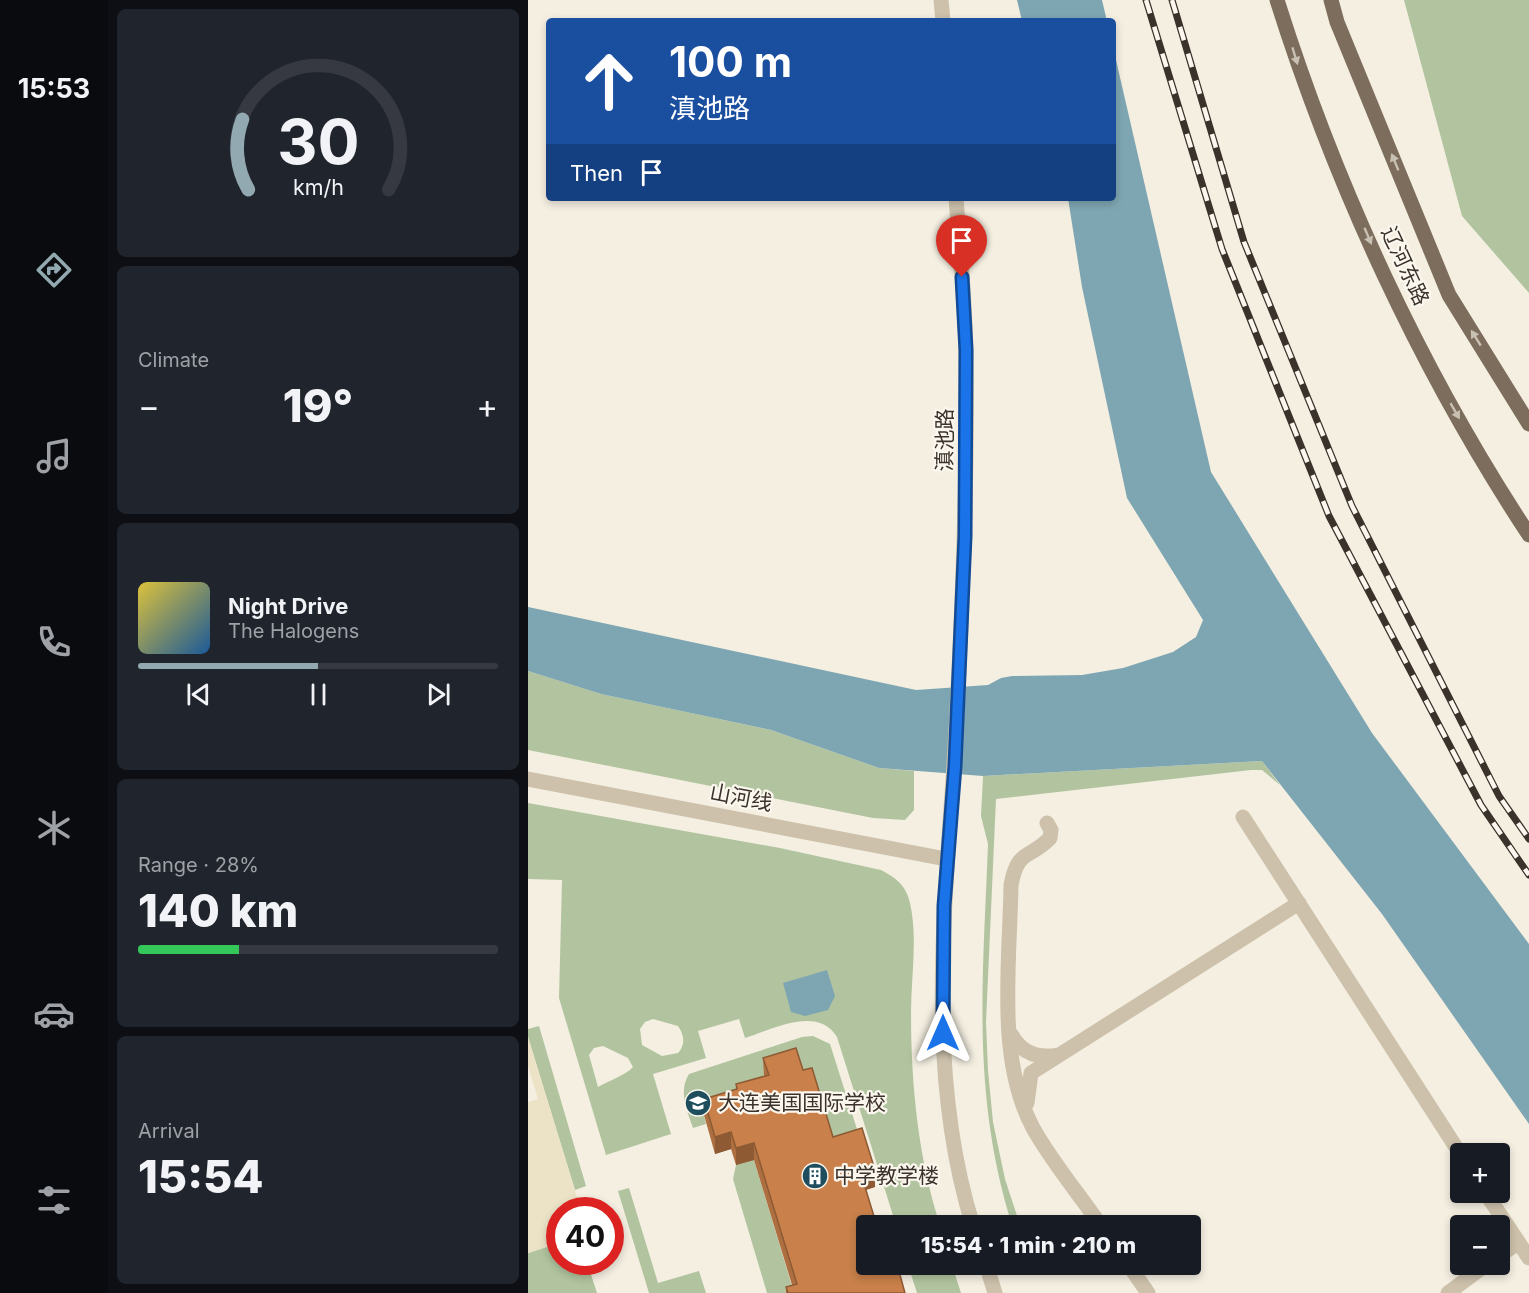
<!DOCTYPE html>
<meta charset="utf-8">
<style>
:root{--surface:#171b24;--page:#20242c;--text:#f1f3f6;--muted:#9ea1a6;--line:#363941;--accent:#92a9b2}
body{margin:0;font-family:Inter,"Noto Sans SC",sans-serif;background:var(--page);color:var(--text);height:100vh;display:flex;flex-direction:column;font-size:22px;white-space:nowrap}
*{box-sizing:border-box;margin:0}
p{font-size:20px;color:var(--muted)}
.icon{flex:none;width:33px;height:33px;fill:none;stroke:currentColor;stroke-width:2;stroke-linecap:round;stroke-linejoin:round}
.map{position:relative;flex:1;overflow:hidden}
.sheet{display:flex;flex-direction:column;gap:9px;padding:9px;background:#0d0f14;width:420px}
.sheet>*{flex:none}
.top-card{position:absolute;left:18px;top:18px;width:570px;height:183px;border-radius:6px;box-shadow:0 3px 9px #0003;background:#1a4fa0;color:#fff;overflow:hidden}
.fabs{position:absolute;left:922px;top:1143px;display:grid;gap:12px}
.fabs a{display:grid;place-items:center;width:60px;height:60px;border-radius:6px;background:var(--surface);box-shadow:0 3px 9px #0003;font-size:30px}
.speed{position:absolute;left:18px;top:1197px;display:flex;gap:12px;font-size:30px;font-weight:700;text-align:center}
.speed>*{display:grid;place-content:center;width:78px;height:78px;border-radius:50%;background:var(--surface);box-shadow:0 3px 9px #0003;line-height:1}
.speed .limit{border:9px solid #d22;background:#fff;color:#111}
.pin{position:absolute;display:grid;place-items:center;width:51px;height:51px;color:#fff;margin:-62px -26px;border-radius:50% 50% 50% 0;rotate:-45deg;box-shadow:0 0 6px #0007}
.pin .icon{rotate:45deg}
.me{position:absolute;width:66px;margin:-33px;rotate:0deg;stroke-linejoin:round;filter:drop-shadow(0 0 4px #0008)}
.turn{display:flex;align-items:center;gap:21px;height:126px;padding:0 24px;font-size:27px}
.turn .icon{width:78px;height:78px;stroke-width:2.5}
.turn b{display:block;font-size:42px;line-height:51px}
.then{display:flex;align-items:center;height:57px;padding:0 24px;background:#0003;gap:12px;font-size:22px}
.big{font-size:45px;font-weight:800;line-height:1.1}
.sheet .widget{flex:1;display:flex;flex-direction:column;justify-content:center;gap:9px;min-width:0;padding:0 21px;border-radius:9px;background:var(--page)}
.sheet .dial{align-items:center;gap:0}
.dial svg{height:156px;overflow:visible;fill:none;stroke:var(--line);stroke-width:7;stroke-linecap:round;text-anchor:middle}
.dial text{fill:var(--text);stroke:none}
.song{display:flex;align-items:center;gap:18px}
.cover{width:72px;height:72px;border-radius:9px;background:linear-gradient(135deg,hsl(50 70% 55%),hsl(210 70% 35%))}
.played{height:6px;border-radius:3px;background:linear-gradient(90deg,var(--accent) 50%,var(--line) 50%)}
.keys{display:flex;justify-content:space-around;direction:ltr}
.heat{display:flex;justify-content:space-between;align-items:center;font-size:33px;direction:ltr}
.charge{height:9px;border-radius:4px;background:linear-gradient(90deg,#34c759 28%,var(--line) 0)}
.trip{position:absolute;left:328px;top:1215px;width:345px;height:60px;border-radius:6px;background:var(--surface);box-shadow:0 3px 9px #0003;font-weight:800;line-height:60px;text-align:center}
main{display:flex;flex:1;min-height:0}
.dock{display:flex;flex-direction:column;width:108px;justify-content:space-around;align-items:center;background:#090b0e;color:var(--muted)}
.dock .icon{width:42px;height:42px}
.dock .selected{color:var(--accent)}
.dock b{font-size:27px;color:var(--text)}
.map>svg:first-child{display:block}
.green{fill:#b1c49f;fill-rule:evenodd}
.plaza{fill:#ece3c7}
.water{fill:#7ea6b2}
.lines{fill:none;stroke-linecap:round;stroke-linejoin:round}
.minor{stroke:#cdc1ab;stroke-width:15}
.tertiary{stroke:#cdc1ab;stroke-width:15}
.primary{stroke:#7d6d5c;stroke-width:15}
.rail-casing{stroke:#3b332b;stroke-width:7}
.rail{stroke:#fbf7ee;stroke-width:4.5;stroke-dasharray:14;stroke-linecap:butt}
.wall{fill:#ad6e40}
.shaded-wall{fill:#8d5a34}
.building{fill:#c9804a;stroke:#8d5a34;stroke-width:1.5}
.oneway{fill:#c9c0b4}
.route-casing{stroke:#114b97;stroke-width:15}
.route{stroke:#1a73e8;stroke-width:10}
.labels{text-anchor:middle;stroke-width:4.5;stroke-linejoin:round;paint-order:stroke}
.street-label{font-size:21px;fill:#3b332b;stroke:#fbf7ee}
.poi-label{font-size:21px;fill:#3b332b;stroke:#fbf7ee;text-anchor:start}
</style>
<main>
<nav class="dock">
<b>15:53</b>
<svg class="icon selected" aria-label="directions" viewBox="0 0 24 24"><path d="M12 3l9 9-9 9-9-9zM9 14v-3h6M13 9l2 2-2 2"/></svg>
<svg class="icon" aria-label="music" viewBox="0 0 24 24"><path d="M9 18V5l10-2v13"/><circle cx="6" cy="18" r="3"/><circle cx="16" cy="16" r="3"/></svg>
<svg class="icon" aria-label="phone" viewBox="0 0 24 24"><path d="M5 4h4l2 5-3 2q2 4 5 5l2-3 5 2v4C11 20 4 13 5 4z"/></svg>
<svg class="icon" aria-label="climate" viewBox="0 0 24 24"><path d="M12 3v18M4 7l16 10M4 17L20 7"/></svg>
<svg class="icon" aria-label="car" viewBox="0 0 24 24"><path d="M5 17H2v-5l4-1 3-4h7l3 4 3 1v5h-3M9 17h6M6 11h13"/><circle cx="7" cy="17" r="2"/><circle cx="17" cy="17" r="2"/></svg>
<svg class="icon" aria-label="filters" viewBox="0 0 24 24"><path d="M4 7h16M4 17h16"/><circle cx="9" cy="7" r="2"/><circle cx="15" cy="17" r="2"/></svg>
</nav>
<section class="sheet">
<div class="widget dial"><svg viewBox="0 0 100 80">
<path d="M14 69A42 42 0 1 1 86 69"/>
<path d="M14 69A42 42 0 0 1 11 33" stroke="#92a9b2"/>
<text x="50" y="56" font-size="32" font-weight="700">30</text>
<text x="50" y="72" font-size="11">km/h</text>
</svg></div>
<div class="widget"><p>Climate</p>
<div class="heat"><a>−</a><b class="big">19°</b><a>+</a></div>
</div>
<div class="widget">
<div class="song"><i class="cover"></i><div><b>Night Drive</b><p>The Halogens</p></div></div>
<div class="played"></div>
<div class="keys"><svg class="icon" aria-label="previous" viewBox="0 0 24 24"><path d="M18 5L8 12l10 7zM5 5v14"/></svg><svg class="icon" aria-label="pause" viewBox="0 0 24 24"><path d="M8 5v14M16 5v14"/></svg><svg class="icon" aria-label="next" viewBox="0 0 24 24"><path d="M6 5l10 7-10 7zM19 5v14"/></svg></div>
</div>
<div class="widget"><p>Range · 28%</p><b class="big">140 km</b><div class="charge"></div></div>
<div class="widget"><p>Arrival</p><b class="big">15:54</b></div>
</section>
<div class="map">
<svg width="1001" height="1293" viewBox="0 0 1001 1293">
<rect width="100%" height="100%" fill="#f4efe1"/>
<path class="green" d="M876 0H1001V293L934 216Z
M0 671 73 694 243 730 351 768 386 771V810L377 820 345 818 0 750Z
M734 761 752 785 734 770H723L468 799 458 1022 460 1071 465 1122 477 1179 492 1225H484C443 1094 455 979 460 844L453 816 455 776Z
M0 803 252 848 353 870C368 878 378 885 382 903 390 938 383 977 383 1013 383 1084 390 1157 412 1225H368L309 1037C290 1005 245 1029 217 1038L211 1019 170 1031 178 1058 125 1074 143 1134 78 1155 31 998 34 880 0 879ZM125 1019 150 1026C156 1035 158 1044 150 1053L134 1056 114 1045 112 1029 117 1022ZM75 1046 100 1058 105 1067C98 1075 80 1081 70 1087L61 1055 66 1048Z
M11 1026 58 1186 47 1190 0 1037V1029Z
M285 1036 302 1044 334 1145 305 1154 236 1074 241 1091 176 1115 178 1124 165 1128C159 1110 150 1091 161 1074L274 1037Z
M226 1160 266 1293H239L205 1179 208 1165Z
M101 1188 130 1283 171 1271 178 1293H121L90 1191Z
M31 1243 32 1262H59L69 1293H0V1253Z
M380 1265H424L433 1293H389Z"/>
<path class="plaza" d="M0 1037 53 1210H32L31 1243 0 1253V1102L10 1099 0 1066Z"/>
<path class="water" d="M489 0H574L579 21H494Z
M585 47 683 472 844 733 1001 944V1124L854 914 734 761 455 776 351 768 243 730 73 694 0 671V607L388 690 460 685 473 678 484 676 554 675 595 668 645 652 668 637 675 620 599 498 554 287 540 198H585Z
M299 970 307 996 300 1010 277 1016 263 1012 255 983Z"/>
<g class="lines">
<path class="minor" d="M715 817 933 1155
M519 823 523 830 522 838C501 860 490 848 483 885 482 961 468 1059 505 1128 524 1162 551 1194 573 1226
M483 1034C493 1053 509 1059 530 1055
M499 1103 503 1073 771 903
M957 1192 1001 1258
M972 1255 990 1243
M600 1264 620 1293
M920 1293 959 1264"/>
<path class="tertiary" d="M413 0 415 21
M428 198C432 250 437 301 438 353 440 472 435 592 429 711 421 881 393 1059 445 1226
M0 779 418 859
M458 1264 467 1293"/>
<path class="primary" d="M749 0C808 187 893 371 1001 535
M803 0 809 22 921 295 1001 424"/>
<defs>
<path id="rail" d="M618 0 694 249 801 516 953 805 1001 875
M644 0 716 242 824 506 971 796 1001 839"/>
</defs>
<use href="#rail" class="rail-casing"/>
<use href="#rail" class="rail"/>
</g>
<path class="wall" d="M235 1058 275 1070 305 1137 347 1187 338 1190 339 1226 370 1264V1270L377 1293H258V1287L264 1285 226 1160 208 1165 203 1149 187 1154 176 1115V1099L208 1089V1084L236 1076Z"/>
<path class="shaded-wall" d="M203 1132V1149L187 1154V1137Z
M226 1143V1160L208 1165V1148Z
M347 1170V1187L333 1191V1174Z"/>
<path class="building" d="M268 1048 275 1070 284 1068 305 1137 334 1128 347 1170 333 1174 349 1226H339V1264H369L377 1293H260L258 1287 269 1284 226 1143 208 1148 203 1132 187 1137 176 1099 209 1089 208 1084 241 1075 235 1058Z"/>
<defs><path id="oneway-solid" d="M-6-.8H1V-3.2L6.5 0L1 3.2V.8H-6Z" transform="scale(1.5)"/></defs>
<g class="oneway">
<use href="#oneway-solid" transform="translate(767 56) rotate(73)"/>
<use href="#oneway-solid" transform="translate(867 162) rotate(-112)"/>
<use href="#oneway-solid" transform="translate(840 236) rotate(67)"/>
<use href="#oneway-solid" transform="translate(948 338) rotate(-122)"/>
<use href="#oneway-solid" transform="translate(927 411) rotate(60)"/>
</g>
<g class="lines">
<defs>
<path id="route" d="M415 1033 416 906 427 766 437 536 438 350 434 277"/>
</defs>
<use href="#route" class="route-casing"/>
<use href="#route" class="route"/>
</g>
<defs>
<symbol id="school-disc" viewBox="-11 -11 22 22"><circle r="9.5" fill="#1e4e5e" stroke="#fbf7ee"/><path d="M0-5L7-2L0 1L-7-2ZM-4 1L0 2.5L4 1V4Q0 6-4 4Z" fill="#fff"/></symbol>
<symbol id="building-disc" viewBox="-11 -11 22 22"><circle r="9.5" fill="#1e4e5e" stroke="#fbf7ee"/><path d="M-4-6H4V6H1V3H-1V6H-4ZM-2.5-4.3h1.7v1.8h-1.7ZM.8-4.3h1.7v1.8H.8ZM-2.5-1h1.7V.8h-1.7ZM.8-1h1.7V.8H.8Z" fill="#fff"/></symbol>
</defs>
<g fill-rule="evenodd">
<use href="#school-disc" x="155" y="1088" width="30" height="30"/>
<use href="#building-disc" x="272" y="1161" width="30" height="30"/>
</g>
<g class="labels">
<g class="street-label">
<text transform="translate(877 266) rotate(65)" y="7">辽河东路</text>
<text transform="translate(417 440) rotate(-90)" y="7">滇池路</text>
<text transform="translate(213 798) rotate(11)" y="7">山河线</text>
</g>
<g class="poi-label">
<text x="190" y="1110">大连美国国际学校</text>
<text x="306" y="1183">中学教学楼</text>
</g>
</g>
</svg>
<div class="fabs">
<a>+</a>
<a>−</a>
</div>
<div class="speed"><div class="limit">40</div></div>
<div class="pin" style="left:434px;top:277px;background:#d93025"><svg class="icon" aria-label="arrive" viewBox="0 0 24 24"><path d="M6 21V4h12l-3 4 3 4H6"/></svg></div>
<svg class="me" style="left:415px;top:1033px" viewBox="-20 -20 40 40"><path d="M0-17L14 15 0 8-14 15z" fill="#1a73e8" stroke="#fff" stroke-width="4"/></svg>
<div class="trip">15:54 · 1 min · 210 m</div>
<div class="top-card">
<div class="turn"><svg class="icon" aria-label="ahead" viewBox="0 0 24 24"><path d="M12 20V5M6 11l6-6 6 6"/></svg><div><b>100 m</b>滇池路</div></div>
<div class="then">Then<svg class="icon" aria-label="arrive" viewBox="0 0 24 24"><path d="M6 21V4h12l-3 4 3 4H6"/></svg></div>
</div>
</div>
</main>
